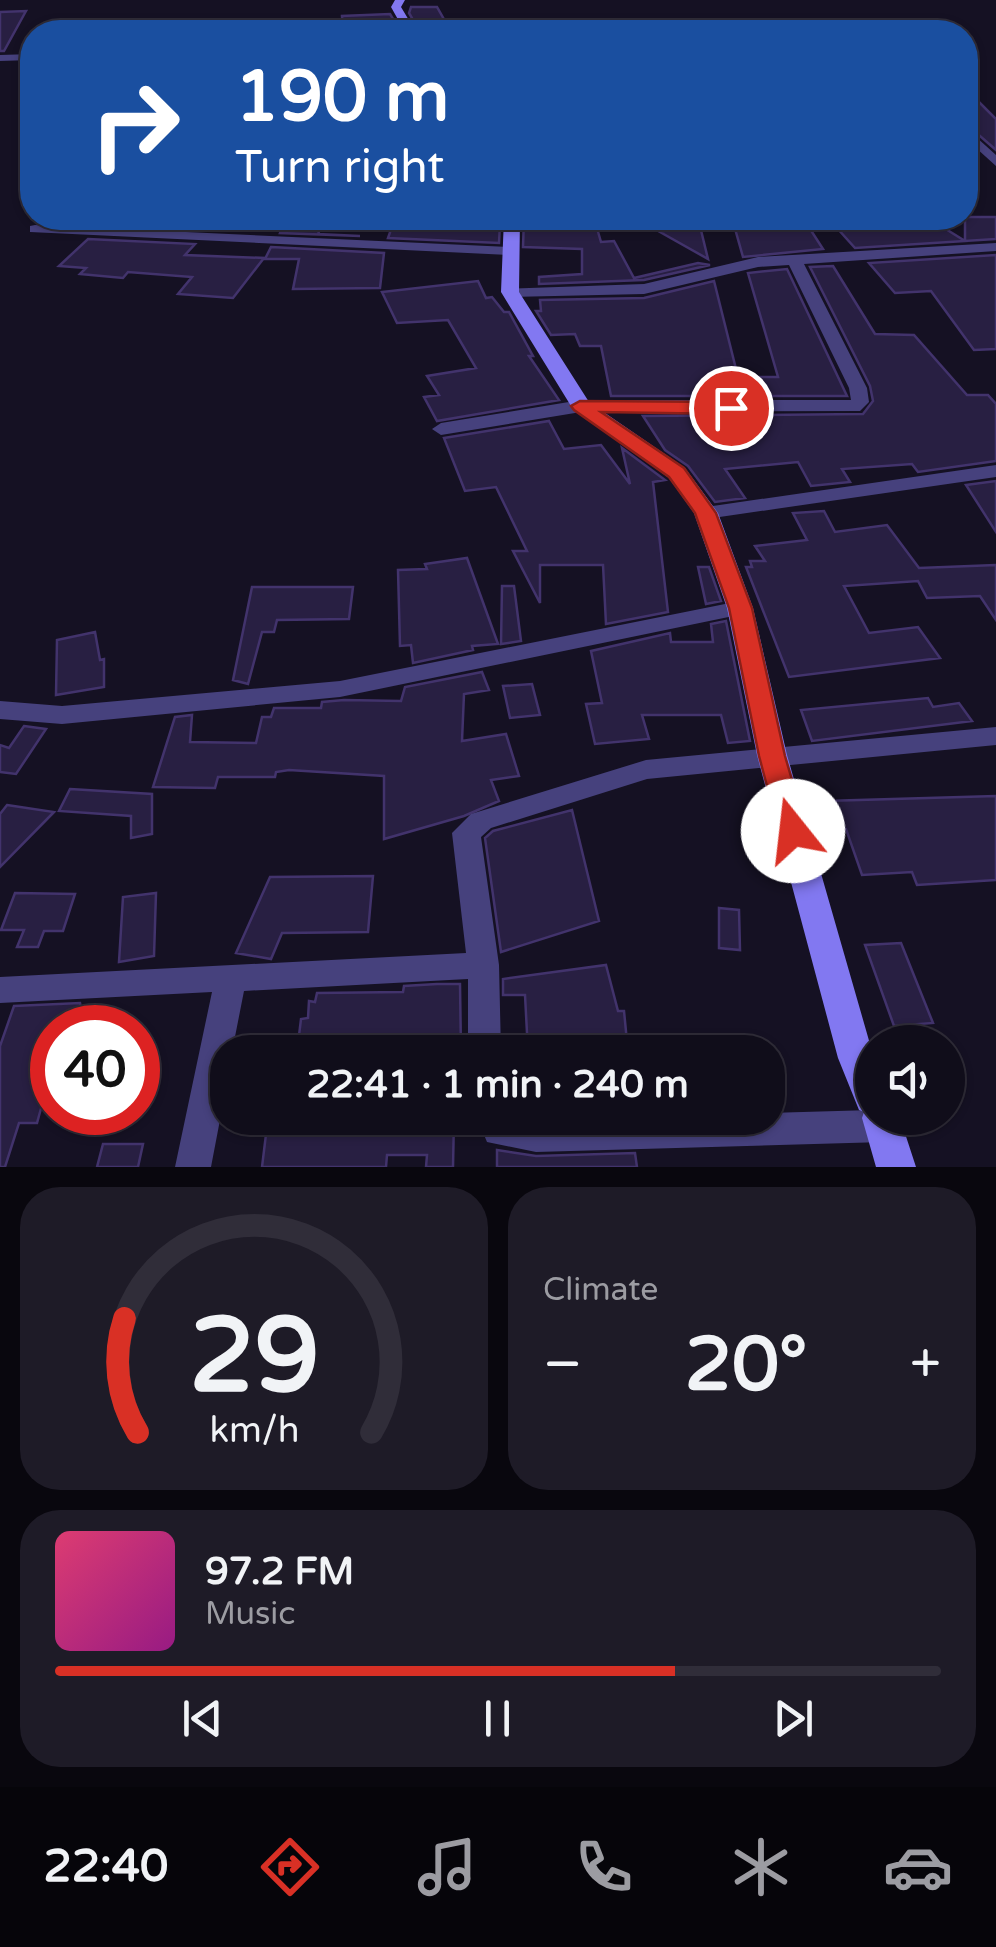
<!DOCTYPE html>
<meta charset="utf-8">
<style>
:root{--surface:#100d1a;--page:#1e1b27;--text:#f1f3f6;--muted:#9c9ca2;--line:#302d39;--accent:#d93025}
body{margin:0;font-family:"Varela Round",sans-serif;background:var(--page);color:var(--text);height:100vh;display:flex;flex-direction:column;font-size:38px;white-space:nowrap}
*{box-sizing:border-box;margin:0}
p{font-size:32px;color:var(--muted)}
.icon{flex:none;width:55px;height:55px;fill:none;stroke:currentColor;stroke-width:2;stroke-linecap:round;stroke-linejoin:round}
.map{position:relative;height:1167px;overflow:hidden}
.details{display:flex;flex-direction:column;gap:20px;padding:20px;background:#09070e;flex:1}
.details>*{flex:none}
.top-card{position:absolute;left:20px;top:20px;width:958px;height:210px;border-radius:40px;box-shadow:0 2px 8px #0004,0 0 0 2px var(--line);background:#1a4fa0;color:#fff;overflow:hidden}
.buttons{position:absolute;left:855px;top:1025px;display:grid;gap:20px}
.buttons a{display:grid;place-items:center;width:110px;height:110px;border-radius:50%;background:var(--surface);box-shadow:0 2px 8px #0004,0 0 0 2px var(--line);font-size:50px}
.speed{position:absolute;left:30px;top:1005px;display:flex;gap:20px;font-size:50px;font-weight:700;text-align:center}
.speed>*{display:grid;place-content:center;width:130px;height:130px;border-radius:50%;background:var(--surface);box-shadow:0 2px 8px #0004,0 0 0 2px var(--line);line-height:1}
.speed .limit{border:15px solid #d22;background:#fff;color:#111}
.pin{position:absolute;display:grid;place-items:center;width:85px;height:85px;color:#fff;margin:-42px;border:5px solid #fff;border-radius:50%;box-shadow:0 2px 10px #0007}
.me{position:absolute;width:110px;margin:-55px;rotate:344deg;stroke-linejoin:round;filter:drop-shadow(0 0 8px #0008)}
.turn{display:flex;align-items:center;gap:35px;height:210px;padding:0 50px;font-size:45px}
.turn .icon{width:130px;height:130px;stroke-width:2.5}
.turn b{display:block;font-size:70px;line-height:85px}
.big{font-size:75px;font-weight:700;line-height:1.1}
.details .widget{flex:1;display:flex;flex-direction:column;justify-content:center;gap:15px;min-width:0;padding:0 35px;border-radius:40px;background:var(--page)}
.details .dial{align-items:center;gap:0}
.dial svg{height:260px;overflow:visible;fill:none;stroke:var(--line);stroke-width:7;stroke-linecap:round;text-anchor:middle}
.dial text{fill:var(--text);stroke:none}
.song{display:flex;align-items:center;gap:30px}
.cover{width:120px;height:120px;border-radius:15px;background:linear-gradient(135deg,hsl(340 70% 55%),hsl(310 70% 35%))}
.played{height:10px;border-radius:5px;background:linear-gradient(90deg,var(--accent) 70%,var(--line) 70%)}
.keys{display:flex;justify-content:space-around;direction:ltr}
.heat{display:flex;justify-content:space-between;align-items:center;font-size:55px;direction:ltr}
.details .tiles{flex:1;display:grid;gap:20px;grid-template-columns:1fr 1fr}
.widget:last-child{grid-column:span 2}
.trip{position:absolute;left:210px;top:1035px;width:575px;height:100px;border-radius:40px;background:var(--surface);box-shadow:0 2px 8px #0004,0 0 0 2px var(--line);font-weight:700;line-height:100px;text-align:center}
.tabs{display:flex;height:160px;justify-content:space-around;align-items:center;background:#06050a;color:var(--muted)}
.tabs .icon{width:70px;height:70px}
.tabs .active{color:var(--accent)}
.tabs b{font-size:45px;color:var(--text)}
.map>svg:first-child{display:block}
.building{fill:#281f42;stroke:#42336c;stroke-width:2.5}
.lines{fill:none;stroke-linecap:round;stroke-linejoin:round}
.street{fill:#46417d;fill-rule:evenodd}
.secondary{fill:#8278f1;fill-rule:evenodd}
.route{fill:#d93025;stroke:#8d1f18;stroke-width:2.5}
</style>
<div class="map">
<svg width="996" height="1167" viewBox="0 0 996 1167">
<rect width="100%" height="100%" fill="#151123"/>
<path class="building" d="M411 7H437L450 30 420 32 409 13Z
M26 11 4 51H0V12Z
M390 14 401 32H343L342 16Z
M965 88 996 119V150L965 123Z
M965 217H996V239L965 241Z
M299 218H325L318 234 360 236 280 233 282 228 294 229Z
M395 218H457L456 221 500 223 499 243 388 238Z
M524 218H594L601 242 614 241 634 278 698 263 710 265 644 280 539 284V277L582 274V249L523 247Z
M732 218H803L823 249 743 257Z
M828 218H928L965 241 855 248Z
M699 222 708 259 660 232Z
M88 239 195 244 185 255 264 258 233 298 178 294 192 277 128 272 123 278 80 274 86 268 59 266Z
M271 247 384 253 380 288 293 289 299 259H265Z
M996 255V349L974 350 931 291 895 293 869 263Z
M833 266 875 334 914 335 967 395H988L996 404V461L918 472 912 464 842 469 850 482 811 486 798 462 725 469 745 498 715 502 688 466 665 450 643 416 863 414 873 401 870 386 810 267Z
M787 269 847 396H611L601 346H580L575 334 551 335 536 311H541L540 300 644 298 714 281 738 377H778L748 273Z
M478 281 486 298 492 297 504 312H509L533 356H529L559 400 437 421 424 397 439 395 427 376 476 368 448 320 397 323 382 292Z
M549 421 564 449 601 445 630 484 622 448 665 480 653 482 668 612 606 624 603 565H540V603L513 551H527L496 487 465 491 444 438Z
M996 481V532L966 485Z
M824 511 835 532 887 525 919 568 996 565V620L980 596 927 598 918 581 844 586 869 633 918 627 940 658 789 677 746 567H752L750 561H765L755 546 807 540 793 513Z
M467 558 498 644 472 646 473 650 413 663 411 645 400 646 398 570 427 569 425 564Z
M698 567H709L721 601 706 604Z
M502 586H514L521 641 501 644Z
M252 587H353L349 619 277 620 274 632H262L248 684 233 680Z
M726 621 750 741 728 743 721 715H642L649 739 595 744 586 704 602 703 591 651 670 633 671 642H713L711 624Z
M95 632 100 660 104 659V687L56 695 57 640Z
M482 672 489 690 464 694 462 741 506 734 519 776 491 780 499 801 464 816 384 839V776L289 770 276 772 275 777H218L215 788 153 787 175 717 192 715 190 742 256 743 262 717H271L274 708H321L322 702 344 700 401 701 405 687Z
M532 684 540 715 510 718 503 686Z
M928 698 933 707 959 703 972 721 812 741 801 710Z
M24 726 46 729 16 774 0 772V745L9 748Z
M70 789 152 794V834L131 838V816L59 811Z
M996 796V880L917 885 912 872 862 875 846 829H835L825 801Z
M7 805 54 812 0 867V814Z
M572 810 599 921 501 952 485 838 493 831Z
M373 876 368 932 282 933 271 959 236 953 270 877Z
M15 893 75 894 63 931H44L38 947H17L24 930H1Z
M156 893 154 956 119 962 123 897Z
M719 908 739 910 740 950 719 948Z
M901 943 933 1023 894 1026 865 945Z
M606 965 618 1011H624L628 1052H528L525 995H503V979Z
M437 984H460L461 1052H297L301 1019 308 1018 309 1001 315 1002 317 993 403 992 404 986Z
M80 1003 85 1028H52V1102L43 1101 37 1123H19L5 1167H0V1046L14 1006Z
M268 1118H454L453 1167H426L427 1155H387L386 1167H262Z
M103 1144H143L138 1167H97Z
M497 1150 536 1156 635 1153 637 1167H497Z"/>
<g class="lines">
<path class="street" d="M32 54V60L0 61V55Z
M965 127 996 155V166L965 138Z
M35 225 509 247 516 251 509 255 30 232V226Z
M996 243V251L804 264 867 388 869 402 860 411 581 412 441 435 432 429 441 423 581 400H851L849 388 789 265 758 267 644 294 510 297 502 292 504 289 644 284 758 257Z
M996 465V477L706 519 696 513 706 507Z
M740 601 748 603 752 608 748 613 340 697 62 724 0 719V701L62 706 340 681Z
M996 727V745L647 779 491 828 481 837 499 965 501 1052H468V979L244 991 232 1052H228V1078L211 1167H175L212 992 0 1003V977L466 953 452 833 471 814 646 760Z
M872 1110V1118H898L901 1126 896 1137 884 1142 536 1152 487 1142 477 1118H768V1113Z"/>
<path class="secondary" d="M395 0H405L401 7 416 32H405L391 7Z
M504 218H520L519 292 589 402 685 468 718 513 753 608 787 755 872 1051V1118H900L916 1167H876L862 1118 864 1112 859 1110 838 1058 757 755 727 608 694 513 669 478 571 406 501 292Z"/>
</g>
<path class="route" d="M580 401 731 402 740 408 731 414 601 412 684 468 716 513 752 608 785 756 807 831 803 839 793 842 783 839 779 831 759 756 729 608 695 513 669 477 574 410 571 406Z"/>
</svg>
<div class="buttons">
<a><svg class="icon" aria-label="sound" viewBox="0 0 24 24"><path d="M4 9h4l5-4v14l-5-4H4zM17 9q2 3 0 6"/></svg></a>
</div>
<div class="speed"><div class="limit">40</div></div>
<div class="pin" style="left:731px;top:408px;background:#d93025"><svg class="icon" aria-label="arrive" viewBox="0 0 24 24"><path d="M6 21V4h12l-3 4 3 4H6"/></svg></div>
<svg class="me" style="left:793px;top:831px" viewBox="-20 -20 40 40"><circle r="19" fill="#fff"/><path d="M0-13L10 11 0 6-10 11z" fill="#d93025"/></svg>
<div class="trip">22:41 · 1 min · 240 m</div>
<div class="top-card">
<div class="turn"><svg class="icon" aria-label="right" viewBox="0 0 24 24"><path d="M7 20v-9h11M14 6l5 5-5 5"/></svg><div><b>190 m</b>Turn right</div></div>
</div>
</div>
<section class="details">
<div class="tiles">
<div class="widget dial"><svg viewBox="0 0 100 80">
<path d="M14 69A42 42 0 1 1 86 69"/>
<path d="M14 69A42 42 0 0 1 10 34" stroke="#d93025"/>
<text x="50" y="56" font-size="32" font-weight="700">29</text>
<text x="50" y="72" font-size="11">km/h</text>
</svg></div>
<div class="widget"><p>Climate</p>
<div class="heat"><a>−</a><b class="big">20°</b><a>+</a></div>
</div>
<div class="widget">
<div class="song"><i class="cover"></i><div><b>97.2 FM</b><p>Music</p></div></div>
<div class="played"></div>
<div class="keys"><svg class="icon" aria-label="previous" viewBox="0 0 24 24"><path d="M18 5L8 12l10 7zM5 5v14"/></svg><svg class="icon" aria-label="pause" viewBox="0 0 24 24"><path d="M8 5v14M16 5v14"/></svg><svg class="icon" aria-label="next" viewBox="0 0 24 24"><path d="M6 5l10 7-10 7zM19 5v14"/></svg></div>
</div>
</div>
</section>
<nav class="tabs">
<b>22:40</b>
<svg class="icon active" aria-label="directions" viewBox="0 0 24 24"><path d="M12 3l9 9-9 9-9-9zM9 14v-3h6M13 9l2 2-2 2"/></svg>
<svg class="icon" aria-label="music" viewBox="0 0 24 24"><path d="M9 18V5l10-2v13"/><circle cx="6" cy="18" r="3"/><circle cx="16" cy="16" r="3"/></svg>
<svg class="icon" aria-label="phone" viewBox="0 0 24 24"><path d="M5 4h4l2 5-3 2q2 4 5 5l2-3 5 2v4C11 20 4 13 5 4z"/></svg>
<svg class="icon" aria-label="climate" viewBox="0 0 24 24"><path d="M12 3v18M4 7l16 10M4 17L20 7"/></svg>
<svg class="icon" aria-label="car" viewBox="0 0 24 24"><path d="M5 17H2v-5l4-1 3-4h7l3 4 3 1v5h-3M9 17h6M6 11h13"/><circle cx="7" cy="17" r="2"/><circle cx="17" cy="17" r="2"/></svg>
</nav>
